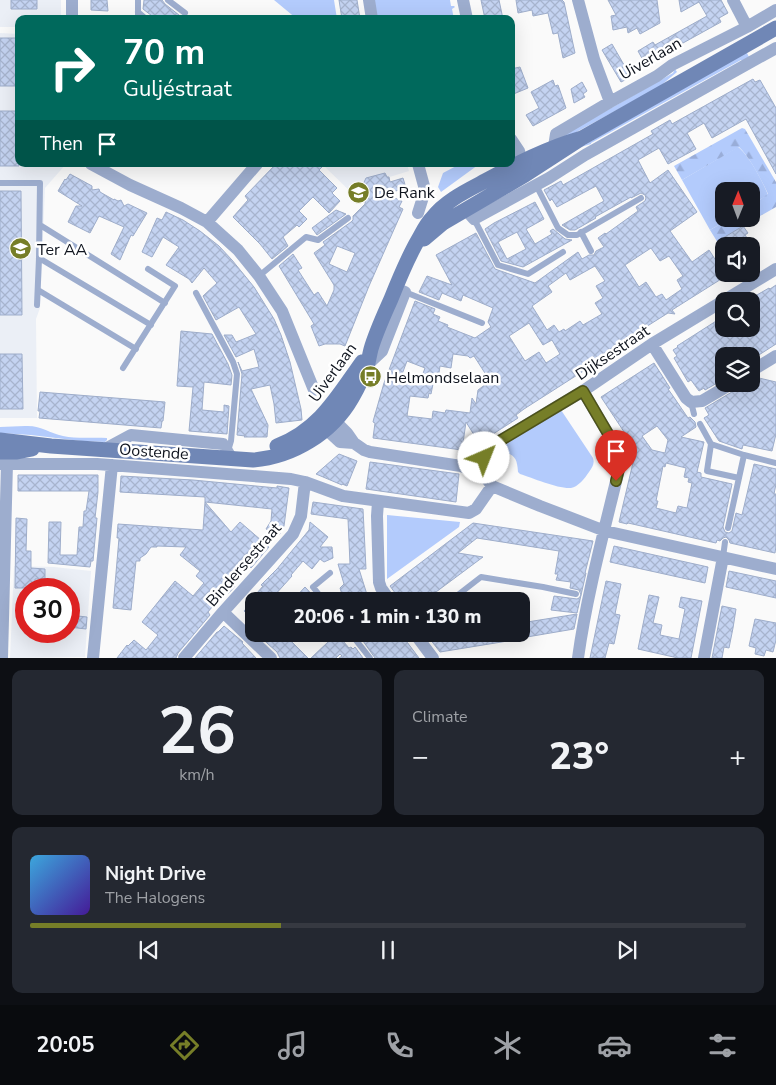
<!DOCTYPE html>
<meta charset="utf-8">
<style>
:root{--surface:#171b24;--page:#242831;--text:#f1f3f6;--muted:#9ea1a6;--line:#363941;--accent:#767e28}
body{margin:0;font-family:"Nunito Sans",sans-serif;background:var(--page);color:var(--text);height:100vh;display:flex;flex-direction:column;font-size:19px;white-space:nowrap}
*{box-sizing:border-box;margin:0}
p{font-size:16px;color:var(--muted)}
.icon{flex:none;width:28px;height:28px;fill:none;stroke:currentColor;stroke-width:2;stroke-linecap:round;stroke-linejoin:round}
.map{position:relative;height:658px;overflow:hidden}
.details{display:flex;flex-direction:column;gap:12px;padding:12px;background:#0d0f14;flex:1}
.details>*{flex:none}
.hud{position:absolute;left:15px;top:15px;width:500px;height:152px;border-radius:10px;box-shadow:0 5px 20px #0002;background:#00695c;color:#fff;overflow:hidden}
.needle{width:32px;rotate:1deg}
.controls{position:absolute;left:715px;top:182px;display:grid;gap:10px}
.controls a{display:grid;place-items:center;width:45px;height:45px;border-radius:10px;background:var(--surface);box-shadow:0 5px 20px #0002;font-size:25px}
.speed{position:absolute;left:15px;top:578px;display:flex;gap:10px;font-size:25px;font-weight:700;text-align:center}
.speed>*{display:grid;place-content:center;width:65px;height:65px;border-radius:50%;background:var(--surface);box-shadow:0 5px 20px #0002;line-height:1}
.speed .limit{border:8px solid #d22;background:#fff;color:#111}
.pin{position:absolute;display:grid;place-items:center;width:42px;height:42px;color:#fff;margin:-51px -21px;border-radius:50% 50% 50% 0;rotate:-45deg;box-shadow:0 0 5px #0007}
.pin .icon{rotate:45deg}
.me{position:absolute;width:55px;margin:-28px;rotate:44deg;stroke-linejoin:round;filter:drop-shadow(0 0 4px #0008)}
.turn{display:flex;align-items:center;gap:18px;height:105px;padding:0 25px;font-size:22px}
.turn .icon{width:65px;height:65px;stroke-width:2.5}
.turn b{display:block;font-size:35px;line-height:42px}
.then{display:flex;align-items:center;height:48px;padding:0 25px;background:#0003;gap:10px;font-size:19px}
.big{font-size:38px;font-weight:800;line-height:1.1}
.details .tile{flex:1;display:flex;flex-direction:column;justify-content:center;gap:8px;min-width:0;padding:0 18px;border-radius:10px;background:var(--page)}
.details .dial{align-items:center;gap:0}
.dial b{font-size:65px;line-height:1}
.song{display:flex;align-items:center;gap:15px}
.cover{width:60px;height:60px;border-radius:8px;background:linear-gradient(135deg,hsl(200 70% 55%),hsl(260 70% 35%))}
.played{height:5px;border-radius:2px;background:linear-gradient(90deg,var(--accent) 35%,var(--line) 35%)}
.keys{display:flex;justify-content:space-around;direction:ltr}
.heat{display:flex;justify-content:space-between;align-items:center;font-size:28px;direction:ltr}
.details .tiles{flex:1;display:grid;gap:12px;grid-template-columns:1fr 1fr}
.tile:last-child{grid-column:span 2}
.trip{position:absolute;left:245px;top:592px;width:285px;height:50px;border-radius:10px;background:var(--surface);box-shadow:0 5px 20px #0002;font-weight:800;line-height:50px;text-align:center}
.menu{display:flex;height:80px;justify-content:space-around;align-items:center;background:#090b0e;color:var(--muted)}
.menu .icon{width:35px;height:35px}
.menu .on{color:var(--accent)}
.menu b{font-size:22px;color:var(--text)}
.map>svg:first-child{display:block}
.built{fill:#ebeff6;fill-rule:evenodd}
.green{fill:#b3cbfc}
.forest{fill:url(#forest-firs)}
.building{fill:url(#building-cross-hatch);stroke:#9eadca;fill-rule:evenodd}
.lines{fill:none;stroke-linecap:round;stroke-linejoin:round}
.service{stroke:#9dadce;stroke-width:6}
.minor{stroke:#9dadce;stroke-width:12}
.secondary{stroke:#7087b6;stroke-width:15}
.route-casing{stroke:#4d521a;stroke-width:12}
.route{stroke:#767e28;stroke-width:9}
.labels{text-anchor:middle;stroke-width:5;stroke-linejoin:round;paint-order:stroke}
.street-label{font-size:16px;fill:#0f141e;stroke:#fff}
.poi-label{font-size:16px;fill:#0f141e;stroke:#fff;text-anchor:start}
</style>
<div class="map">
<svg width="776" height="658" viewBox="0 0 776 658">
<defs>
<pattern id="forest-firs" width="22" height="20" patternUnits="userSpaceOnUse" patternTransform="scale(1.25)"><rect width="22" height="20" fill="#b3cbfc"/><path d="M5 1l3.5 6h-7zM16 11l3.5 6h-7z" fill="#99add8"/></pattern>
<pattern id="building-cross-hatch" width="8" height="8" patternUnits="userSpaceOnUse" patternTransform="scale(1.25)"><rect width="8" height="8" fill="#c4d3f1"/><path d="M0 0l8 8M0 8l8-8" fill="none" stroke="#a7b4ce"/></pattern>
</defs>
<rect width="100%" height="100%" fill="#fafafa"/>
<path class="built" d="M0 0H61V19H19V27H0Z
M0 33 19 34V164H66L45 188 40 308 36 319 37 418H0Z
M322 164H407L409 171 370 183 361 202Z
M14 566 54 567 91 571 85 657 10 658ZM26 589H69V631H26Z"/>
<path class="green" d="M274 0H334L337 19H297Z
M373 0H450L451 6H454L455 7 452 9 454 19H376Z
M746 51 749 57 742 61 741 60 591 143V144L581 147Z
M675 69 677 72 659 87 562 140 560 137 673 73Z
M738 147C749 155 763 182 768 195L751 205V191H724V219H729L710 230 682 180Z
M460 164H478V165L441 192 438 187 443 173Z
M561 410 593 458C595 464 592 467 589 472 585 478 578 487 571 488 558 489 533 478 520 474L518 472C517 456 514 456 500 449L508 443Z
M25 426C41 425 49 433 63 436 77 439 93 437 107 438V440L105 442 81 441 31 435 0 433V427Z
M387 515 460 522 459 527 387 579Z"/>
<path class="forest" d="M742 128 745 129 776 182V207L760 216 754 207V204L768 194C762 181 749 156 739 147L682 180 674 166Z
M729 219H741L745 227 718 243 710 230Z"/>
<path class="building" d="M11 0H37V9H11Z
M91 0H107L108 11 91 10Z
M144 0H162L165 4 184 19H156L143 9Z
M339 0H357L360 19H342Z
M481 0H499L503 19H485Z
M516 0H562L564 2 575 53 563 58 558 33 553 34 548 13 533 16 532 10 518 13Z
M608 0H657L660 23 640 34 637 28 628 33 627 27 613 30 611 16 616 15Z
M679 0H721L728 13 719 18 721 22 645 64 638 51 653 42 655 45 707 16 699 2 681 12Z
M0 38H19V86H0Z
M612 44 631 77 621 82 602 50Z
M520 67 528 88 511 95V69Z
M753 79 755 82 760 80 776 108V174L746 119 712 138 704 123 687 133 696 149 668 164 659 148 638 160 650 183 668 170 697 212 670 231 692 262 709 250 726 276 672 310 675 314 668 313 595 359 596 361 584 369 585 370 524 409 516 415 518 418 479 443 466 422 462 450 373 438 375 423 373 422 374 418 384 383 415 301 435 309 433 314 440 317 438 321 448 325 447 327 475 338 491 327 488 322 493 308 463 295 461 301 442 293 439 300 419 292 427 276 452 285 436 255 476 233 495 269 535 283 578 252 582 259 589 255H594L596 251 604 247 598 238 605 233 606 234 638 211 636 207 645 201 646 198 645 195 641 193 631 198V197L595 217 596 218 575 230H570L562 225 604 201 596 186 557 207 552 199 550 201 544 190 561 181 563 185 653 134 651 131 670 120 672 124ZM651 248 660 261 669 256 683 276 677 280 682 289 666 300 662 294 656 297 646 282 639 287 625 265ZM595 266 605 281 596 286 603 298 595 303 602 314 583 325 580 321 565 331 564 329 559 332 554 325 547 330 532 306 552 292 548 286 566 273 570 280ZM529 323 543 345 552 340 560 354 546 363 539 352 525 361 509 336ZM453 354 468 356 470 358 474 356 490 381 478 390 476 404 472 398 470 413 446 410 445 413 433 411 432 419 407 416 410 396 428 398 429 393 431 394 434 379 438 380 440 366 451 368ZM407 361 425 368 419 384 401 377Z
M553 80 555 86 558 85 566 108 533 126 526 115 539 108 531 92Z
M582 82 587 91 583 94 585 97 574 103 571 89Z
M0 111H19V166H0Z
M276 164H325L319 170 337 188 332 193 340 201 329 213 313 197 299 211 307 219 299 227 297 225 283 237 288 246 272 259 260 244 233 217 248 200 245 196Z
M385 173 387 177H389L390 182 403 178 406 188 385 194 402 201 399 207 403 209 369 286 345 346 340 344H325L319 346 311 326 314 324 279 266 293 254 302 268 298 270 314 295 318 292 327 306 334 290V285L314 253 325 245 323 242 351 222 353 220V216L365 204 366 191 361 189 366 178ZM337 246 355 253 347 272 329 264Z
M70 174 92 186V190L99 189 100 192 114 200V199L118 201 121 200 124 206 128 204 147 213 133 236 131 235 120 260 111 254 124 227 99 216 90 233 68 222 76 206H82L58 191 65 179 66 180Z
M0 191H21L22 315H0Z
M535 202 544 219 526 229 535 244 552 234 550 231 553 229 565 239 572 240 523 267 501 261 485 229 494 223ZM517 232 526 249 507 259 498 242Z
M336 210 346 214 317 235 312 228Z
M166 212 183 220 200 231 219 246 232 260 254 287 274 319 281 335 290 362 301 409 302 420 276 423 274 404 270 385 251 389 268 425 267 437H244L245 436 237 435 242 374 238 362 242 371 259 367 254 349 236 357 224 335H232L236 342 256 334 239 307 216 320 203 296 217 283 204 268 192 283 189 279 166 265 179 247 163 237 152 257 142 252 157 218 162 220Z
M743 226 748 233 745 235 753 246H724L722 249 718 241Z
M776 285V344L751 360V356H724V379L705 390 704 388 699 391 691 380 688 382 674 358 677 356 673 350 678 347 677 346 724 316V329H751L750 299 769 288 770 289Z
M181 331 212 334 228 364 232 375 231 385 204 382 202 410 224 412V405L229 406 227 434 189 431 193 387 177 386Z
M0 354H22L23 409H0Z
M654 363 670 388 668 389 673 396 688 418 690 417 695 422 696 427 681 437 704 442 697 472 701 473V477L732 484 723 527 725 532 729 533 732 531 736 513 742 515 754 464 776 469V484L774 494H776V546L775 553 730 543 729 540 726 537 723 538 720 541 717 540 716 543 628 523 627 524 619 522 636 450 601 397ZM657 426 668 440 665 453 652 450 642 436ZM666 463 686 468 684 477 689 478 688 482 692 483 687 508 678 506 676 513 656 508 658 501H656L663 466 665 467Z
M759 378 776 382V434L772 451 743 445 742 449 719 441 704 418 709 415 705 408 742 386 745 392 758 383Z
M40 392 165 402 163 421H162L161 428 39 418 40 411H38Z
M339 454 357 461 347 486 342 484V485L316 474Z
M370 462 459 474 456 502 366 489Z
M18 475H98V492L95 518H97L93 561H91L90 567 48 563 49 522H61L60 555H77L79 527H83L84 511H86L89 491H18Z
M121 476 193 480 277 488V486L289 488 284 526 279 535 266 529 271 521 272 509 205 502V497L120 492Z
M205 502 231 532 240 522 269 547 251 568 248 565 243 570 232 584 235 586 228 594 225 591 208 612 210 615 178 653 176 658H117L127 645 128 646 134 640 146 650 158 635 142 622 175 581 193 596 204 583 196 576 200 571 180 555 186 547 157 546V547H151L146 554 140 558V561H136L131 610 113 608 119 538H117L118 524 203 530Z
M313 502 363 509 366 569H359L369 601H344L340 588 344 584 338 564H350L348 519 311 514Z
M16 518 27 519 26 551H31V568L45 569V579H35V588H15Z
M310 522 328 537 320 547H332L333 558 324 562 320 559 312 569 303 561 291 575 292 576 274 596 280 601H254V630L245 622 250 617 244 611 253 601H250L263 586 261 585 277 569 309 530Z
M473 523 593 541 585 573H586L577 613 551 610 554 596 577 599 579 598 581 595 579 590 570 588 571 582 556 580 558 574H555L559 551 477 538 458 553 483 557 436 592 435 591 421 601H401L390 586Z
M614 546 708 567 705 583 610 562Z
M729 571 776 581V598L726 587Z
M606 581 621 584 615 614 620 615 614 644 609 643 605 658H590Z
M305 587 318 601H292Z
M649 595 659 597 653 623 662 625 660 635 679 639 685 609 679 607 681 597 702 601 691 658H678L638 649Z
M722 606 736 609 733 628 729 648 724 647 722 658H712Z
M577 614 574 629 521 638V623Z
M69 615 87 617 86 629 69 627Z
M755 619 776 623V640L773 652 766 650 764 656 755 654 756 648 749 646Z
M224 626 243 642 242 643 256 658H195L217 632H218Z
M257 634H284L308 658H280L277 652Z
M320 634H337L349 648 351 647 353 649 355 647 363 658H339L342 656 340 654 336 658H311L328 642Z
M371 634H401L419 658H375L363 641Z
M426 634H519L520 639 440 652Z"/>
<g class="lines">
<path class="service" d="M168 0 185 13
M138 12 146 19
M138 19V0
M0 183H40L39 258 37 305
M536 185 558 228 568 235H577L641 198
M474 219 498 265 528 274 563 252
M40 225 165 303
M581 232 591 251
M39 258 151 325
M259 276 306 237 318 240 348 218
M38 290 136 349
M405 292 482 323
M196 293 233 362 237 374 231 441 228 451
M123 368 175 286 148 269
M691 402 694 414
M700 424 711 444 707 471 739 478
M711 444 744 455
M728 528 744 455 776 463
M723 557 725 542
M324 601 313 587 330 573
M450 601 481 577 543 587 576 594
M351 634 370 658"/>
<path class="minor" d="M72 0V19
M369 0 372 19
M463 0 467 19
M578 0 594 59 610 102
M733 0 747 27
M511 139 519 151 524 170
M554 147 556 134 610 102 657 76 672 65 747 27 776 10
M91 164 130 185 181 208 207 222 238 250 259 276 282 311 314 390
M466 210 474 219 549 178 585 155 776 48
M418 213 424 194V186L418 164
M207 222 257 164
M652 344 686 398 691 402 702 401 731 384
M367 365 382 351 405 292 395 288
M751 371 776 356
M325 418 335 421 347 433 354 443 364 450 370 452 461 466 475 471 486 478 492 486 540 506 605 531 776 569
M322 420 326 429 340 442 354 443
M105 449 131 435 223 444 232 459
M0 464H97L291 479 305 482 343 496 469 513 476 509 492 486
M475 471 493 445 583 391 652 344 776 269
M378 502 377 516 379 582 381 588 390 601
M223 612 271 658
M415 634 433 658
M2 658 7 463
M93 658 112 465
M184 658 223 612 293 534 301 516 305 482
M578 658C587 593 605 528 620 465V454L583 391
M704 658 723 557"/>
<path class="secondary" d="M424 239 443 223 525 175 582 138 776 28
M0 440 51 446 253 460C293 457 332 433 352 398 358 388 364 375 368 363 369 358 370 353 371 349 376 332 384 315 391 299 399 279 407 259 418 240 422 233 426 224 432 218 445 201 466 191 485 181 516 164 547 148 582 138
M277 446C319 430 337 397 362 362
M0 452H17L32 449"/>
</g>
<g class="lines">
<defs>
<path id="route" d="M484 458 493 445 583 391 620 454V465L616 481"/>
</defs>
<use href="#route" class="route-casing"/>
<use href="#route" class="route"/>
</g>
<defs>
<symbol id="school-disc" viewBox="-11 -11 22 22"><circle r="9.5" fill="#767e28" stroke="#fff"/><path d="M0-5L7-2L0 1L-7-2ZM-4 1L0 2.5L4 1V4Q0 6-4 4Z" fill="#fff"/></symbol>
<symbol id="university-disc" viewBox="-11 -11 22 22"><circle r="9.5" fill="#767e28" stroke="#fff"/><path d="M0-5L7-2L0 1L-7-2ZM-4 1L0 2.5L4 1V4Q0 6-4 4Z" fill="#fff"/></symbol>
<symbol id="bus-disc" viewBox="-11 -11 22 22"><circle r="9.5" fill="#767e28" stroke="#fff"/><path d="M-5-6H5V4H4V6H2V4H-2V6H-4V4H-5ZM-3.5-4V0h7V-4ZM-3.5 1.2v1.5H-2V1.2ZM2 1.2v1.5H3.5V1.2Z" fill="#fff"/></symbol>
</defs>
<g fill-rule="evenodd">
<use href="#school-disc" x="346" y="180" width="25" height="25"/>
<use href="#university-disc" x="8" y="236" width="25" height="25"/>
<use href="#bus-disc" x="358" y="364" width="25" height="25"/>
</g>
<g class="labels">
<g class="street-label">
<text transform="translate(650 58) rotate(-30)" y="6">Uiverlaan</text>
<text transform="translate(612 352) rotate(-34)" y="6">Dijksestraat</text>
<text transform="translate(332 372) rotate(-54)" y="6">Uiverlaan</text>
<text transform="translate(154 451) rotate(4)" y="6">Oostende</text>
<text transform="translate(243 564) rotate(-49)" y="6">Bindersestraat</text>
</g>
<g class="poi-label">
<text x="374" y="198">De Rank</text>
<text x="37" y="255">Ter AA</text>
<text x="386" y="383">Helmondselaan</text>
</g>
</g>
</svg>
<div class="controls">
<a><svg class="needle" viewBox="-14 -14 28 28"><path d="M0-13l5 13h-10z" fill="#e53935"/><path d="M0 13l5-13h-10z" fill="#9ea1a6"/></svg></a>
<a><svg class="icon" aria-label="sound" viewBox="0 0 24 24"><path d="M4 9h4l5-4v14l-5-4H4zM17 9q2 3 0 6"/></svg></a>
<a><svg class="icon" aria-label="search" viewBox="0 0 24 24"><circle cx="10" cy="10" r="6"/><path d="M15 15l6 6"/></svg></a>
<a><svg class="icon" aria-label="layers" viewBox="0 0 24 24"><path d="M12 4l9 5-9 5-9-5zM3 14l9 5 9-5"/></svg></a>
</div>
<div class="speed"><div class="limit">30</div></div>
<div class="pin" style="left:616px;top:481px;background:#d93025"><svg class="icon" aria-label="arrive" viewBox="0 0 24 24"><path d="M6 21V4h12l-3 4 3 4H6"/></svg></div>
<svg class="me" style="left:484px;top:458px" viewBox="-20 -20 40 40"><circle r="19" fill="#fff"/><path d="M0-13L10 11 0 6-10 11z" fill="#767e28"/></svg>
<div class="trip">20:06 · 1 min · 130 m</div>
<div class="hud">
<div class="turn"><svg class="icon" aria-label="right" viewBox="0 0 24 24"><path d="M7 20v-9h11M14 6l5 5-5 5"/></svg><div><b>70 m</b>Guljéstraat</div></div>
<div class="then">Then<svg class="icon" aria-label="arrive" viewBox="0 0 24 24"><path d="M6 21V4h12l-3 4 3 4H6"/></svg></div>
</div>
</div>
<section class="details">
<div class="tiles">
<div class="tile dial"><b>26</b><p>km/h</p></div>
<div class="tile"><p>Climate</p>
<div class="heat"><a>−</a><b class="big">23°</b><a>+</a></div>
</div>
<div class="tile">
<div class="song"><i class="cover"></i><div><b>Night Drive</b><p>The Halogens</p></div></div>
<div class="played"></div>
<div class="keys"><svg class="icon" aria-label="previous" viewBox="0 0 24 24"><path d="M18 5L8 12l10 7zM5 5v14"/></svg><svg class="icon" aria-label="pause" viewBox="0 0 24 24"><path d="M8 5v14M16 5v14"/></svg><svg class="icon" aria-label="next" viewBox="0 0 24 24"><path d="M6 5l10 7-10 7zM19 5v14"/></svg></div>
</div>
</div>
</section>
<nav class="menu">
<b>20:05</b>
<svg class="icon on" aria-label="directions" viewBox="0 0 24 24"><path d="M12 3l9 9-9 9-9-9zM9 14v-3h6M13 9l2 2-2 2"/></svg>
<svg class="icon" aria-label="music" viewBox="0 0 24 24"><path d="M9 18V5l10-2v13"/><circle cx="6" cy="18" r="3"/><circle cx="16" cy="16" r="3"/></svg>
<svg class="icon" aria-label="phone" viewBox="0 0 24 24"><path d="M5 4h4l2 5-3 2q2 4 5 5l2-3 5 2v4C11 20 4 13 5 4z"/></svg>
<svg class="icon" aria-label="climate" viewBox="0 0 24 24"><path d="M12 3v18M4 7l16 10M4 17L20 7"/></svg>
<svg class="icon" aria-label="car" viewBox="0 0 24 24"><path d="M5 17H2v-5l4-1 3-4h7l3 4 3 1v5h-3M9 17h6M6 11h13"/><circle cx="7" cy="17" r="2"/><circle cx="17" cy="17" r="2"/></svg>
<svg class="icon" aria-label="filters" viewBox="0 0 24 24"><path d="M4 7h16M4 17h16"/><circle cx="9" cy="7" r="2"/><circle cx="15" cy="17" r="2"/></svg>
</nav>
